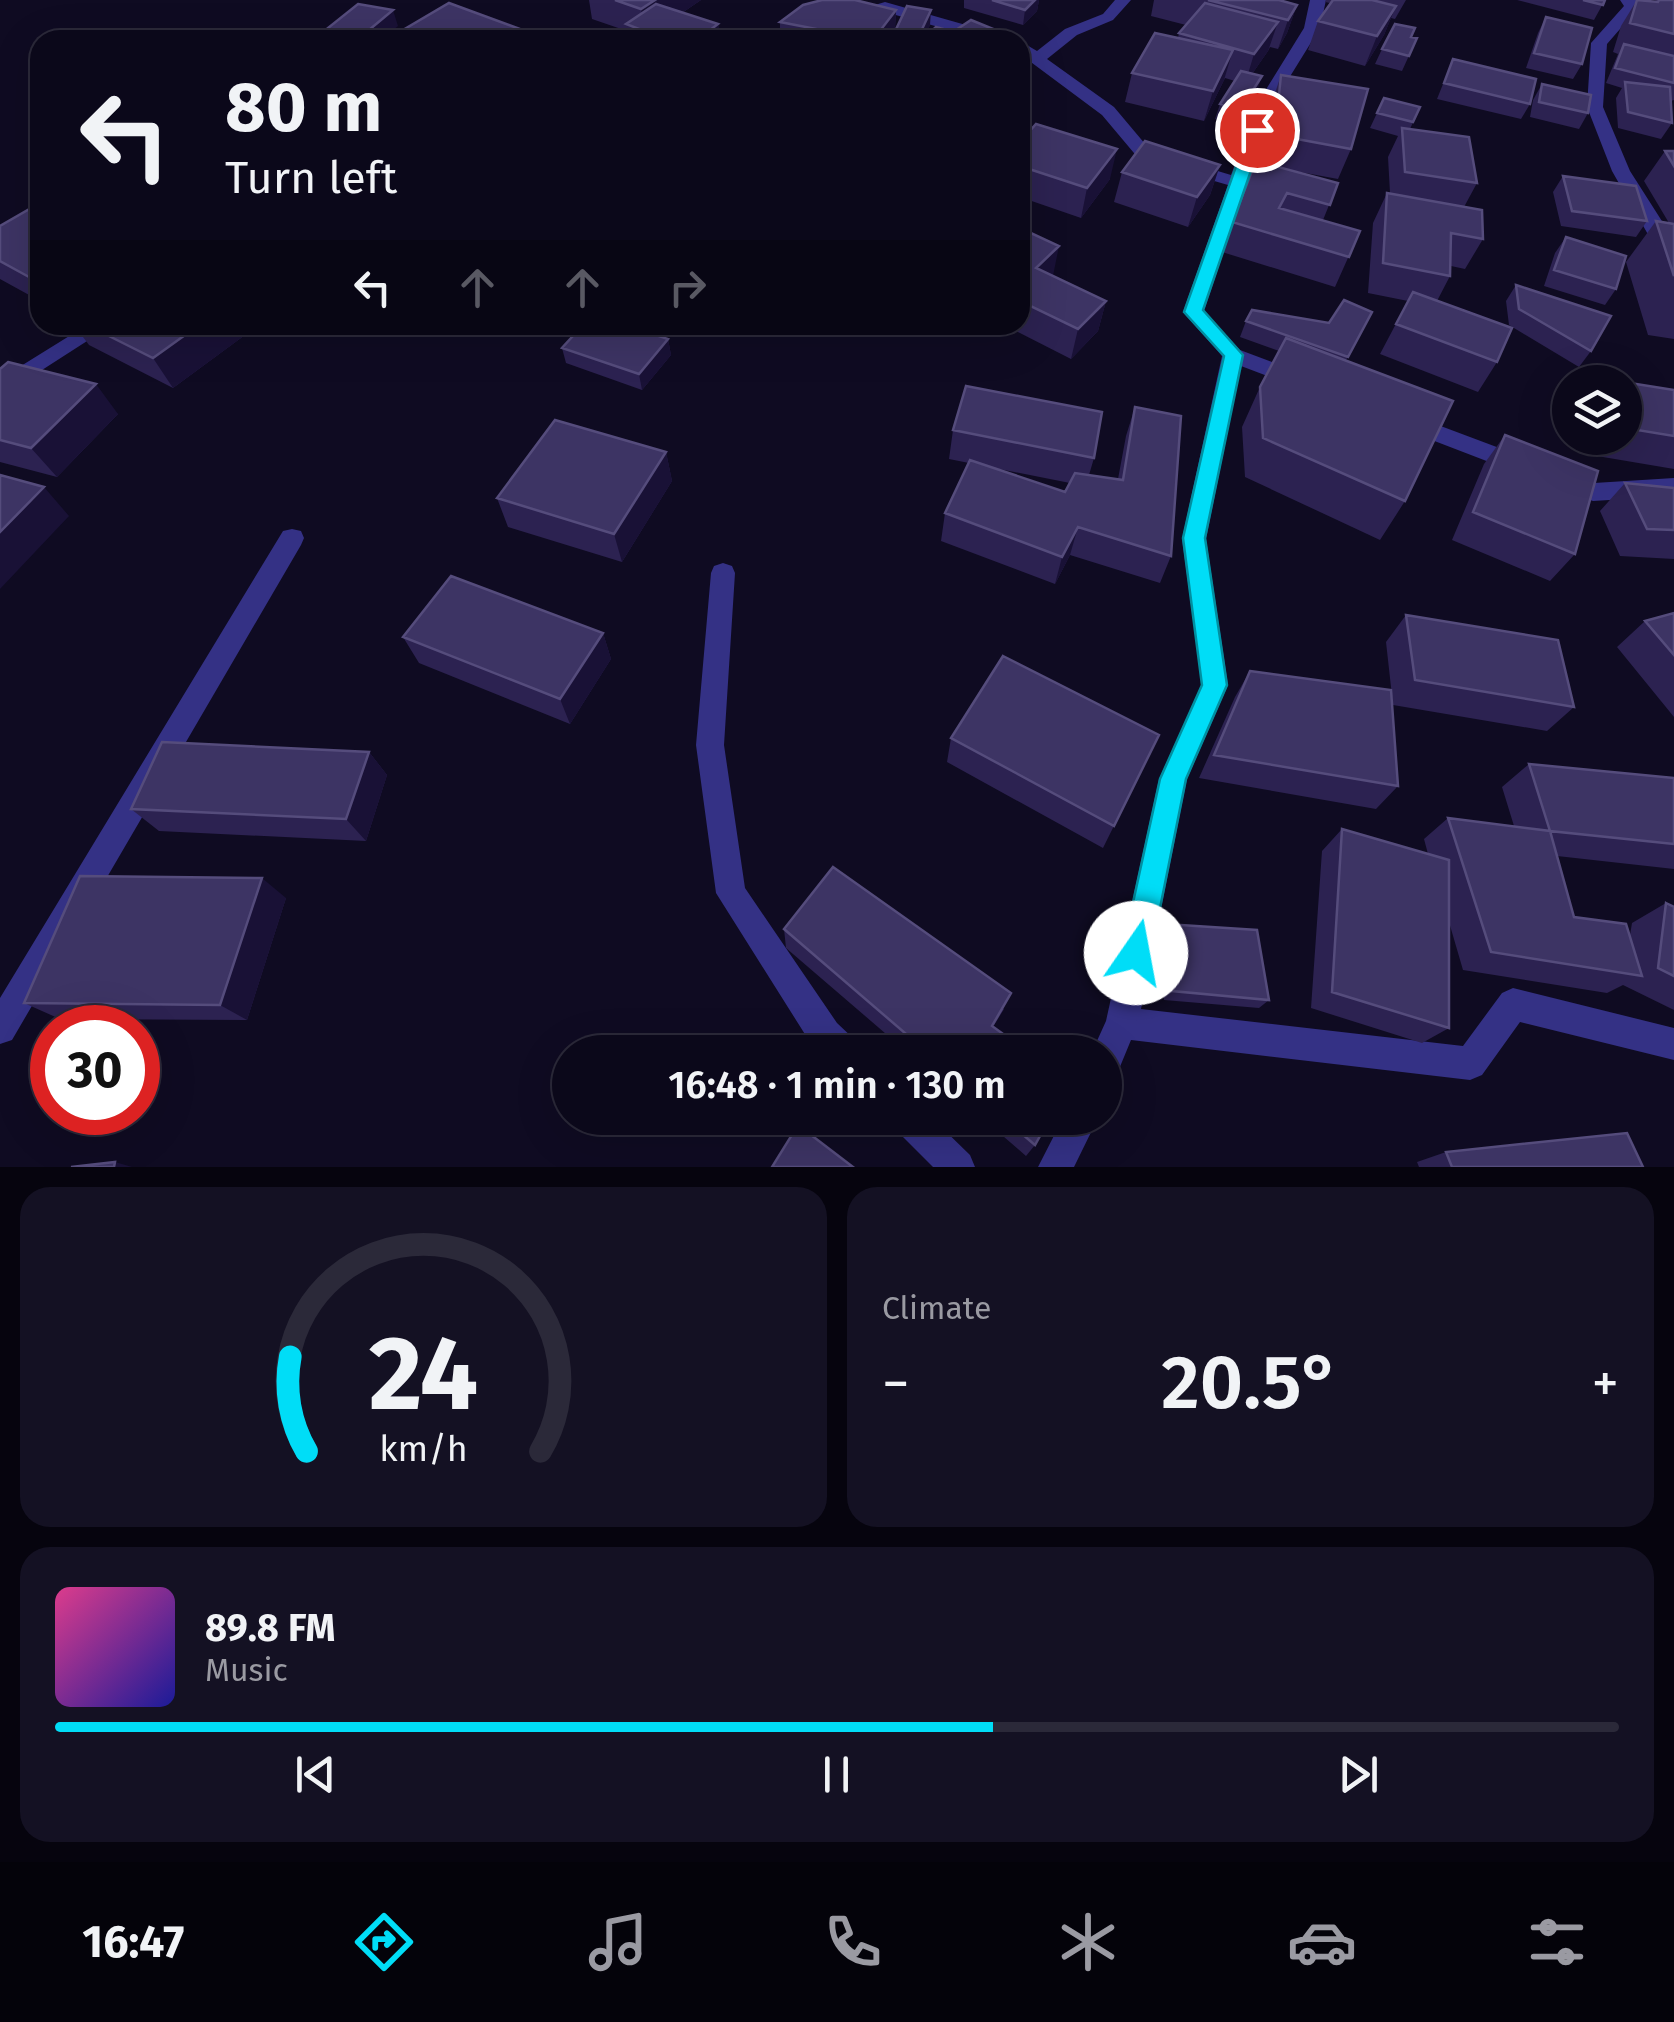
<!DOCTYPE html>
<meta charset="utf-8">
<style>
:root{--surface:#0b081a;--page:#141123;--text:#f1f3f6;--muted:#9a9aa2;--line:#2b2939;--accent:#00ddf7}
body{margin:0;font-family:"Fira Sans",sans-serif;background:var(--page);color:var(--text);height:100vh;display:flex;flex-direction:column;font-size:38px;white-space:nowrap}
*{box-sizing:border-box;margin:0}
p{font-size:32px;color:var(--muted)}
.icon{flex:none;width:55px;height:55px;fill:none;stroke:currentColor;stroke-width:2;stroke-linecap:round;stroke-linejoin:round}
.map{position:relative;height:1167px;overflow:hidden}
.side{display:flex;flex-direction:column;gap:20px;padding:20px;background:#06040e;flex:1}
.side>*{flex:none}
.top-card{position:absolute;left:30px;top:30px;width:1000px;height:305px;border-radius:30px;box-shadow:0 10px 40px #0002,0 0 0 2px var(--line);background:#0b081a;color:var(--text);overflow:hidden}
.controls{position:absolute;left:1552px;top:365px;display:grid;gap:20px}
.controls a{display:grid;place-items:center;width:90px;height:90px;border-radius:50%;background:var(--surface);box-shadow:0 10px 40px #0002,0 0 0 2px var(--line);font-size:50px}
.speed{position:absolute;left:30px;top:1005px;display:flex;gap:20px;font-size:50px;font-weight:700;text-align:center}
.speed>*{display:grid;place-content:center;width:130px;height:130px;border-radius:50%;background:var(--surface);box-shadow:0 10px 40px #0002,0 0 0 2px var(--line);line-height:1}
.speed .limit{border:15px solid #d22;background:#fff;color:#111}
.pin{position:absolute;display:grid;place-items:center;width:85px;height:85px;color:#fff;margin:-42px;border:5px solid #fff;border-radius:50%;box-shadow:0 2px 10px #0007}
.me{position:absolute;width:110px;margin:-55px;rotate:12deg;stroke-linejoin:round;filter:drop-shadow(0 0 8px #0008)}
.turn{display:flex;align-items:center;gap:35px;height:210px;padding:0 30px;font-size:45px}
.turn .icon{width:130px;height:130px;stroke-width:2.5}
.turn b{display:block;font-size:70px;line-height:85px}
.lanes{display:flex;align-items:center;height:95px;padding:0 30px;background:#0003;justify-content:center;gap:50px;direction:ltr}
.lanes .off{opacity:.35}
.big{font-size:75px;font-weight:600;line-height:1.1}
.side .widget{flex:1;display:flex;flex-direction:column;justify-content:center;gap:15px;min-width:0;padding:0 35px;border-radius:30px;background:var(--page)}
.side .dial{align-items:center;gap:0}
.dial svg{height:260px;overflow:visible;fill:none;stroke:var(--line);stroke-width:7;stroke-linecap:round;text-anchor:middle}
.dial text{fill:var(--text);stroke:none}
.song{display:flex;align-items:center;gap:30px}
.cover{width:120px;height:120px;border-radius:15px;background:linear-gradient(135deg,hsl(330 70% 55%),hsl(240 70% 35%))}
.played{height:10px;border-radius:5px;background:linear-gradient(90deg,var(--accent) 60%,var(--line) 60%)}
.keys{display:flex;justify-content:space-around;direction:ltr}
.heat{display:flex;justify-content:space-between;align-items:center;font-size:55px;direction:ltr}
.side .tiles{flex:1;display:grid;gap:20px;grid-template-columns:1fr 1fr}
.widget:last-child{grid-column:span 2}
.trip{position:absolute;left:552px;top:1035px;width:570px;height:100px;border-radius:50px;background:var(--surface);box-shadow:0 10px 40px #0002,0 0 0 2px var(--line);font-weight:600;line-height:100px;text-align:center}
.menu{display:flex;height:160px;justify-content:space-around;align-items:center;background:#04030a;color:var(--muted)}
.menu .icon{width:70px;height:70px}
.menu .on{color:var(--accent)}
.menu b{font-size:45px;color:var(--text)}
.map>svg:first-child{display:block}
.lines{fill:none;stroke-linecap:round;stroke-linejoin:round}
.street{fill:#343185;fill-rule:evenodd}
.wall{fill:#2c2251;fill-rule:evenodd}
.shaded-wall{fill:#191136}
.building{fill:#3d3464;stroke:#554c7c;stroke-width:2.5}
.route{fill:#00ddf7;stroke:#0090a1;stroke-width:2.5}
</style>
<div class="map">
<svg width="1674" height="1167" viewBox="0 0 1674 1167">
<rect width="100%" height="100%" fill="#0f0b22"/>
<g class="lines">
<path class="street" d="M1115 0H1131L1113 20 1077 35 1047 59 1114 107 1151 151 1231 175 1257 104 1304 28 1310 0H1326L1320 28 1273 104 1204 311 1240 350 1307 375 1310 380 1299 388 1241 366 1206 539 1228 685 1187 779 1141 1009 1463 1046 1502 993 1513 988 1674 1028V1060L1520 1022 1482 1075 1470 1080 1131 1040 1117 1074 1105 1079V1052H1092L1106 1021 1159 779 1202 685 1182 539 1222 356 1183 312 1228 185 1139 159 1102 115 1020 54V41L1037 51 1065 29 1103 14Z
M1620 0H1636L1640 6 1607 44 1603 107 1630 171 1674 240V252L1657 249 1654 245 1612 171 1587 107 1591 43 1624 6Z
M885 2 1008 37 1010 40H985L885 12 852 19 844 14Z
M87 325H112L0 397V379Z
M1406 413 1531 460 1535 466 1523 475 1398 427 1395 421Z
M1560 471 1594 483 1674 478V496L1593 501 1552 486 1548 480 1552 474Z
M292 529 301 531 304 538 301 545 12 1040 0 1044V998L283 531Z
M723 563 732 566 735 573 724 745 745 888 837 1023 855 1040 859 1052H820L813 1047 716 893 696 745 711 573 714 566Z
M891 1118H932L970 1155 975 1167H933L896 1130Z
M1063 1118H1098L1074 1167H1038Z"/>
</g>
<path class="wall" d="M589 0H701L682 13 718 24 720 40H628L627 31 592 19Z
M964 0H1039L1037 11 1023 25 964 8Z
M1154 0H1279L1297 5 1287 33 1278 49 1270 47 1268 51 1252 74 1257 92 1236 125 1215 119 1220 104 1235 81 1225 78 1204 121 1125 102 1132 73 1178 38 1179 33 1186 25 1151 16Z
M1326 0H1406L1395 19 1391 18 1384 35 1365 66 1308 50 1318 21 1330 3 1325 2Z
M1517 0H1605L1594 20Z
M1637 0 1655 1 1656 0H1674V100L1671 101 1672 123 1661 139 1618 128 1616 98 1622 88 1606 83 1618 54 1613 52 1621 26Z
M896 10 895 30 930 25 923 38 955 32 956 30 1020 40H780V22Z
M1546 17 1582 64 1573 79 1526 68 1538 33Z
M1417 38 1402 71 1375 64 1382 49Z
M1453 59 1530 104 1521 119 1437 99Z
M1281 75 1351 149 1338 179 1289 170 1338 183 1323 220 1360 231 1335 287 1222 252 1232 222 1265 163 1271 105Z
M1542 84 1588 113 1579 129 1530 117 1533 100Z
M1384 98 1420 107 1410 129 1477 183 1464 207 1483 239 1465 269 1451 266 1450 276 1437 301 1497 362 1478 392 1380 354 1408 301 1368 293 1373 223 1387 193H1390L1388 157 1398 136 1370 128Z
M1020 142 1110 179 1081 218 1020 197Z
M1665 151H1674V339L1648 335 1626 262 1656 221 1669 223 1644 181Z
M1220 165 1210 195 1188 227 1114 202 1122 172Z
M1563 176 1647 221 1636 237 1561 226 1553 192Z
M40 203V301L0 279V226Z
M1020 228 1053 277 1106 301 1098 331 1071 359 1004 325H1020Z
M1566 237 1616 289 1605 305 1544 286 1555 253Z
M1516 285 1591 351 1579 367 1509 325 1506 301Z
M1372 312 1346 360 1405 501 1380 540 1245 477 1242 427 1260 387 1279 351 1240 337 1246 321 1329 323Z
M74 325H239L245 335 173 388 89 345Z
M668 339 671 355 642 390 566 363 562 348Z
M0 369 118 414 57 477 0 462Z
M1611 380 1674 390V469L1597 456 1593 438H1625V382H1608Z
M1135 407 1171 556 1160 583 1070 555 1055 584 941 541 945 513 969 463 949 459 953 430 1094 458 1089 475 1118 479 1126 436ZM989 467 1070 483 1065 492Z
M1505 435 1575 554 1550 581 1452 540 1484 464Z
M666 452 672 481 622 562 508 527 497 498Z
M1625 483 1674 488V559L1620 556 1600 511Z
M1674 613V717L1617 647 1645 621Z
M1406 615 1574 707 1547 731 1393 705 1386 642Z
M603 633 611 659 570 724 419 663 403 637Z
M1250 671 1398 786 1376 809 1199 778 1235 697Z
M1159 735 1103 848 947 762 951 738Z
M369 752 387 775 366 841 159 831 131 809Z
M1529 764 1674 778V869L1557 856 1574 917 1630 935 1632 923 1666 903 1674 907V1010L1623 985 1607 993 1463 970 1449 922V1028L1422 1043 1311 1008 1322 851 1342 829 1428 854 1424 839 1448 818 1514 826 1502 787Z
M286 898 247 1020 60 1019 24 1003Z
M1165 924 1269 1000 1259 1008 1164 1000 1157 934Z
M784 929 1004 1009 993 1027 1028 1052H907L786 948Z
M982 1118H1050L1035 1145 1026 1156Z
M1446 1152 1643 1167H1419L1417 1162Z"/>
<path class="shaded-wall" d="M655 0H701L648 36 647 32 644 31 641 9Z
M1035 0H1039L1037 11 1023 25 1025 10Z
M1297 5 1287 33 1278 49 1288 20Z
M1396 6 1384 35 1365 66 1377 36Z
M393 10 398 26 381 40H357Z
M896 10 894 40H873Z
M931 10 930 25 923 40H917Z
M1278 22 1268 51 1245 84 1254 54Z
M718 24 720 40H697Z
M520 29 522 40H502Z
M1233 50 1224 80 1204 121 1213 91Z
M1262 76 1257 92 1236 125 1241 109Z
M1117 149 1110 179 1081 218 1087 188Z
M1220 165 1210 195 1188 227 1197 197Z
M1059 246 1053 276 1036 268Z
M1106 301 1098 331 1071 359 1078 329Z
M199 325H239L245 335 173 388 153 358Z
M668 339 671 355 642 390 639 374Z
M96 384 118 414 57 477 31 448Z
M666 452 672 481 622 562 614 534Z
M44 487 69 516 0 589V532Z
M1078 527 1070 555 1055 584 1062 557Z
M603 633 611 659 570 724 560 699Z
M369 752 387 775 366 841 346 819Z
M262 878 286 898 247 1020 220 1005Z
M115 1162 132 1167H114Z"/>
<path class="building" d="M615 0H655L641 9Z
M822 0H855L896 10 873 40 780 22 803 5Z
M992 0H1035L1025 10Z
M1208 0H1279L1297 5 1288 20Z
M1333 0H1372L1396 6 1377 36 1318 21Z
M1583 0H1605L1603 5Z
M1637 0 1658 2 1659 0H1674V34L1630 23Z
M449 3 520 29 502 40H386Z
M1205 3 1278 22 1254 54 1179 33Z
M358 4 393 10 357 40H313Z
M656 4 718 24 697 40H635L647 32 626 24Z
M907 6 931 10 917 40H891Z
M1546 17 1592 28 1582 64 1534 53Z
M971 20 1020 40H982L956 30Z
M1395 24 1415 28 1411 37 1417 38 1409 56 1382 49Z
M936 27 982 40H922Z
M1155 33 1233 50 1213 91 1132 73Z
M1624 44 1674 56V83L1615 68Z
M1453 59 1536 79 1530 104 1444 83Z
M1241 71 1262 76 1241 109 1220 104Z
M1281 75 1368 89 1351 149 1275 135Z
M1625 82 1670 87 1672 123 1628 112Z
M1542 84 1591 95 1588 113 1539 102Z
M1384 98 1420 107 1413 122 1377 113Z
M1036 124 1117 149 1087 188 1020 166V142Z
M1402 128 1469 137 1477 183 1405 172Z
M1145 141 1220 165 1197 197 1122 172Z
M1665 151H1674V166Z
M1256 161 1338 183 1330 205 1287 193 1279 208 1360 231 1349 257 1232 222Z
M1563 176 1636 186 1647 221 1572 211Z
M1387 193 1482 210 1483 239 1451 233 1450 276 1383 263Z
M40 203V283L0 261V226Z
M1656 221 1674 224V276Z
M1020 228 1059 246 1036 268 1106 301 1078 329 1020 301Z
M1566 237 1626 256 1616 289 1554 270Z
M1516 285 1611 316 1591 351 1519 309Z
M1413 292 1512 328 1497 362 1396 324Z
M1344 300 1372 312 1348 357 1246 321 1252 310 1329 323Z
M87 325H199L153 358Z
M583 325H626L668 339 639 374 562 348Z
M1286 338 1453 401 1405 501 1263 438 1260 387Z
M8 362 96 384 31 448 0 440V369Z
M1611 380 1674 390V436L1625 428V382H1611Z
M966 386 1102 412 1094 458 953 430Z
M1135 407 1181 416 1171 556 1078 527 1062 557 945 513 970 460 1065 492 1075 473 1123 480Z
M555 420 666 452 614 534 497 498Z
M1505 435 1598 471 1575 554 1473 512Z
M0 475 44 487 0 532Z
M1625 483 1674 488V530L1647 529Z
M451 576 603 633 560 699 403 637Z
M1674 613V655L1645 621Z
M1406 615 1558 640 1574 707 1415 680Z
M1003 656 1159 735 1114 826 951 738Z
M1250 671 1391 690 1398 786 1214 755Z
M162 742 369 752 346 819 131 809Z
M1529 764 1674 778V844L1550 831Z
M1448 818 1550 831 1574 917 1626 924 1642 976 1491 952Z
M1342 829 1449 860V1028L1332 992Z
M833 867 1011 993 992 1026 1028 1052H927L784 929Z
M80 876 262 878 220 1005 24 1003Z
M1666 903 1674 907V976L1658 968Z
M1165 924 1257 930 1269 1000 1172 991Z
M1003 1118H1050L1035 1145Z
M798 1125 853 1167H772Z
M1627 1133 1643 1167H1452L1446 1152Z
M115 1162 114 1167H71Z"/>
<path class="route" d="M1257 126 1265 130 1203 310 1243 355 1205 538 1227 685 1186 779 1151 953 1147 963 1136 967 1126 963 1122 953 1160 779 1202 685 1183 538 1224 356 1184 312 1249 130Z"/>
</svg>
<div class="controls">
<a><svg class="icon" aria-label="layers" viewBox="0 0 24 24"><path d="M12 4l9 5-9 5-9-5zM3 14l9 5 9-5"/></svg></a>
</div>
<div class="speed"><div class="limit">30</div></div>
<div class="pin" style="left:1257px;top:130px;background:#d93025"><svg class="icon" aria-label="arrive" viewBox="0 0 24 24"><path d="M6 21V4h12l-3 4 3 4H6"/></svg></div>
<svg class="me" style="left:1136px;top:953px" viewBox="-20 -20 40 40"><circle r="19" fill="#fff"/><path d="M0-13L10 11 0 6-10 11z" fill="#00ddf7"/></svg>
<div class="trip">16:48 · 1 min · 130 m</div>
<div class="top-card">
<div class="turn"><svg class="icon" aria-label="left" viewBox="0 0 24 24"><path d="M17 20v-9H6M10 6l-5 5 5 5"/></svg><div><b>80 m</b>Turn left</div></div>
<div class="lanes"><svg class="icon" aria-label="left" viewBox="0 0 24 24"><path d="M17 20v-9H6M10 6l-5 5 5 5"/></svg><svg class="icon off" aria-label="ahead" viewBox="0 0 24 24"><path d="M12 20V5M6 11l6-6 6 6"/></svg><svg class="icon off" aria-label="ahead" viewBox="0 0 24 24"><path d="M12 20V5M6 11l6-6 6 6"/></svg><svg class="icon off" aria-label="right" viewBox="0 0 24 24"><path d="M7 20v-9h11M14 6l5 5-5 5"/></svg></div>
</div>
</div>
<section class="side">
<div class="tiles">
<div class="widget dial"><svg viewBox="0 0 100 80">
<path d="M14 69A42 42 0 1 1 86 69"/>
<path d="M14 69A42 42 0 0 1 9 40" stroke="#00ddf7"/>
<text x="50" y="56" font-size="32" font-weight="700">24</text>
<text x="50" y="72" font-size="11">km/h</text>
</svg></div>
<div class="widget"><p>Climate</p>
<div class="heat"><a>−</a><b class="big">20.5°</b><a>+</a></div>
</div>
<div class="widget">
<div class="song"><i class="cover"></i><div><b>89.8 FM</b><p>Music</p></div></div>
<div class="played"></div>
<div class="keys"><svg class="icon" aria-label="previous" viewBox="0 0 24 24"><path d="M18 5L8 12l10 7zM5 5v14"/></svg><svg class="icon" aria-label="pause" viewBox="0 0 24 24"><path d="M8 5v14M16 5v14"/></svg><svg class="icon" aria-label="next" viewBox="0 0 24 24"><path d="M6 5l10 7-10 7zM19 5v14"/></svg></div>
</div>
</div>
</section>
<nav class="menu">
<b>16:47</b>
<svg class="icon on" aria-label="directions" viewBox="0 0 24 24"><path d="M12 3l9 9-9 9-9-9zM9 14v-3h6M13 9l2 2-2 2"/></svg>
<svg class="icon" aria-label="music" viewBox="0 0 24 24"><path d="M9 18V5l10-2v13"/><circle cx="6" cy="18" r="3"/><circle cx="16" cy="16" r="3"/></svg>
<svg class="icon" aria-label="phone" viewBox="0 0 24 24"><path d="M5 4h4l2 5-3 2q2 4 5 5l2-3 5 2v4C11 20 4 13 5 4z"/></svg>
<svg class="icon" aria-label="climate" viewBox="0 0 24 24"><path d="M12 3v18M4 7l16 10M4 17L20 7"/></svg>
<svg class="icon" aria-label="car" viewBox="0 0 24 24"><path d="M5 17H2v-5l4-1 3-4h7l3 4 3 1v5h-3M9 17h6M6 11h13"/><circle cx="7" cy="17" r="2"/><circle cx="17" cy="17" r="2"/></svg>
<svg class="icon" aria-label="filters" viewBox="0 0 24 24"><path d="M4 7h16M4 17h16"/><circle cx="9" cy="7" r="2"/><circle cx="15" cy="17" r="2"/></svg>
</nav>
